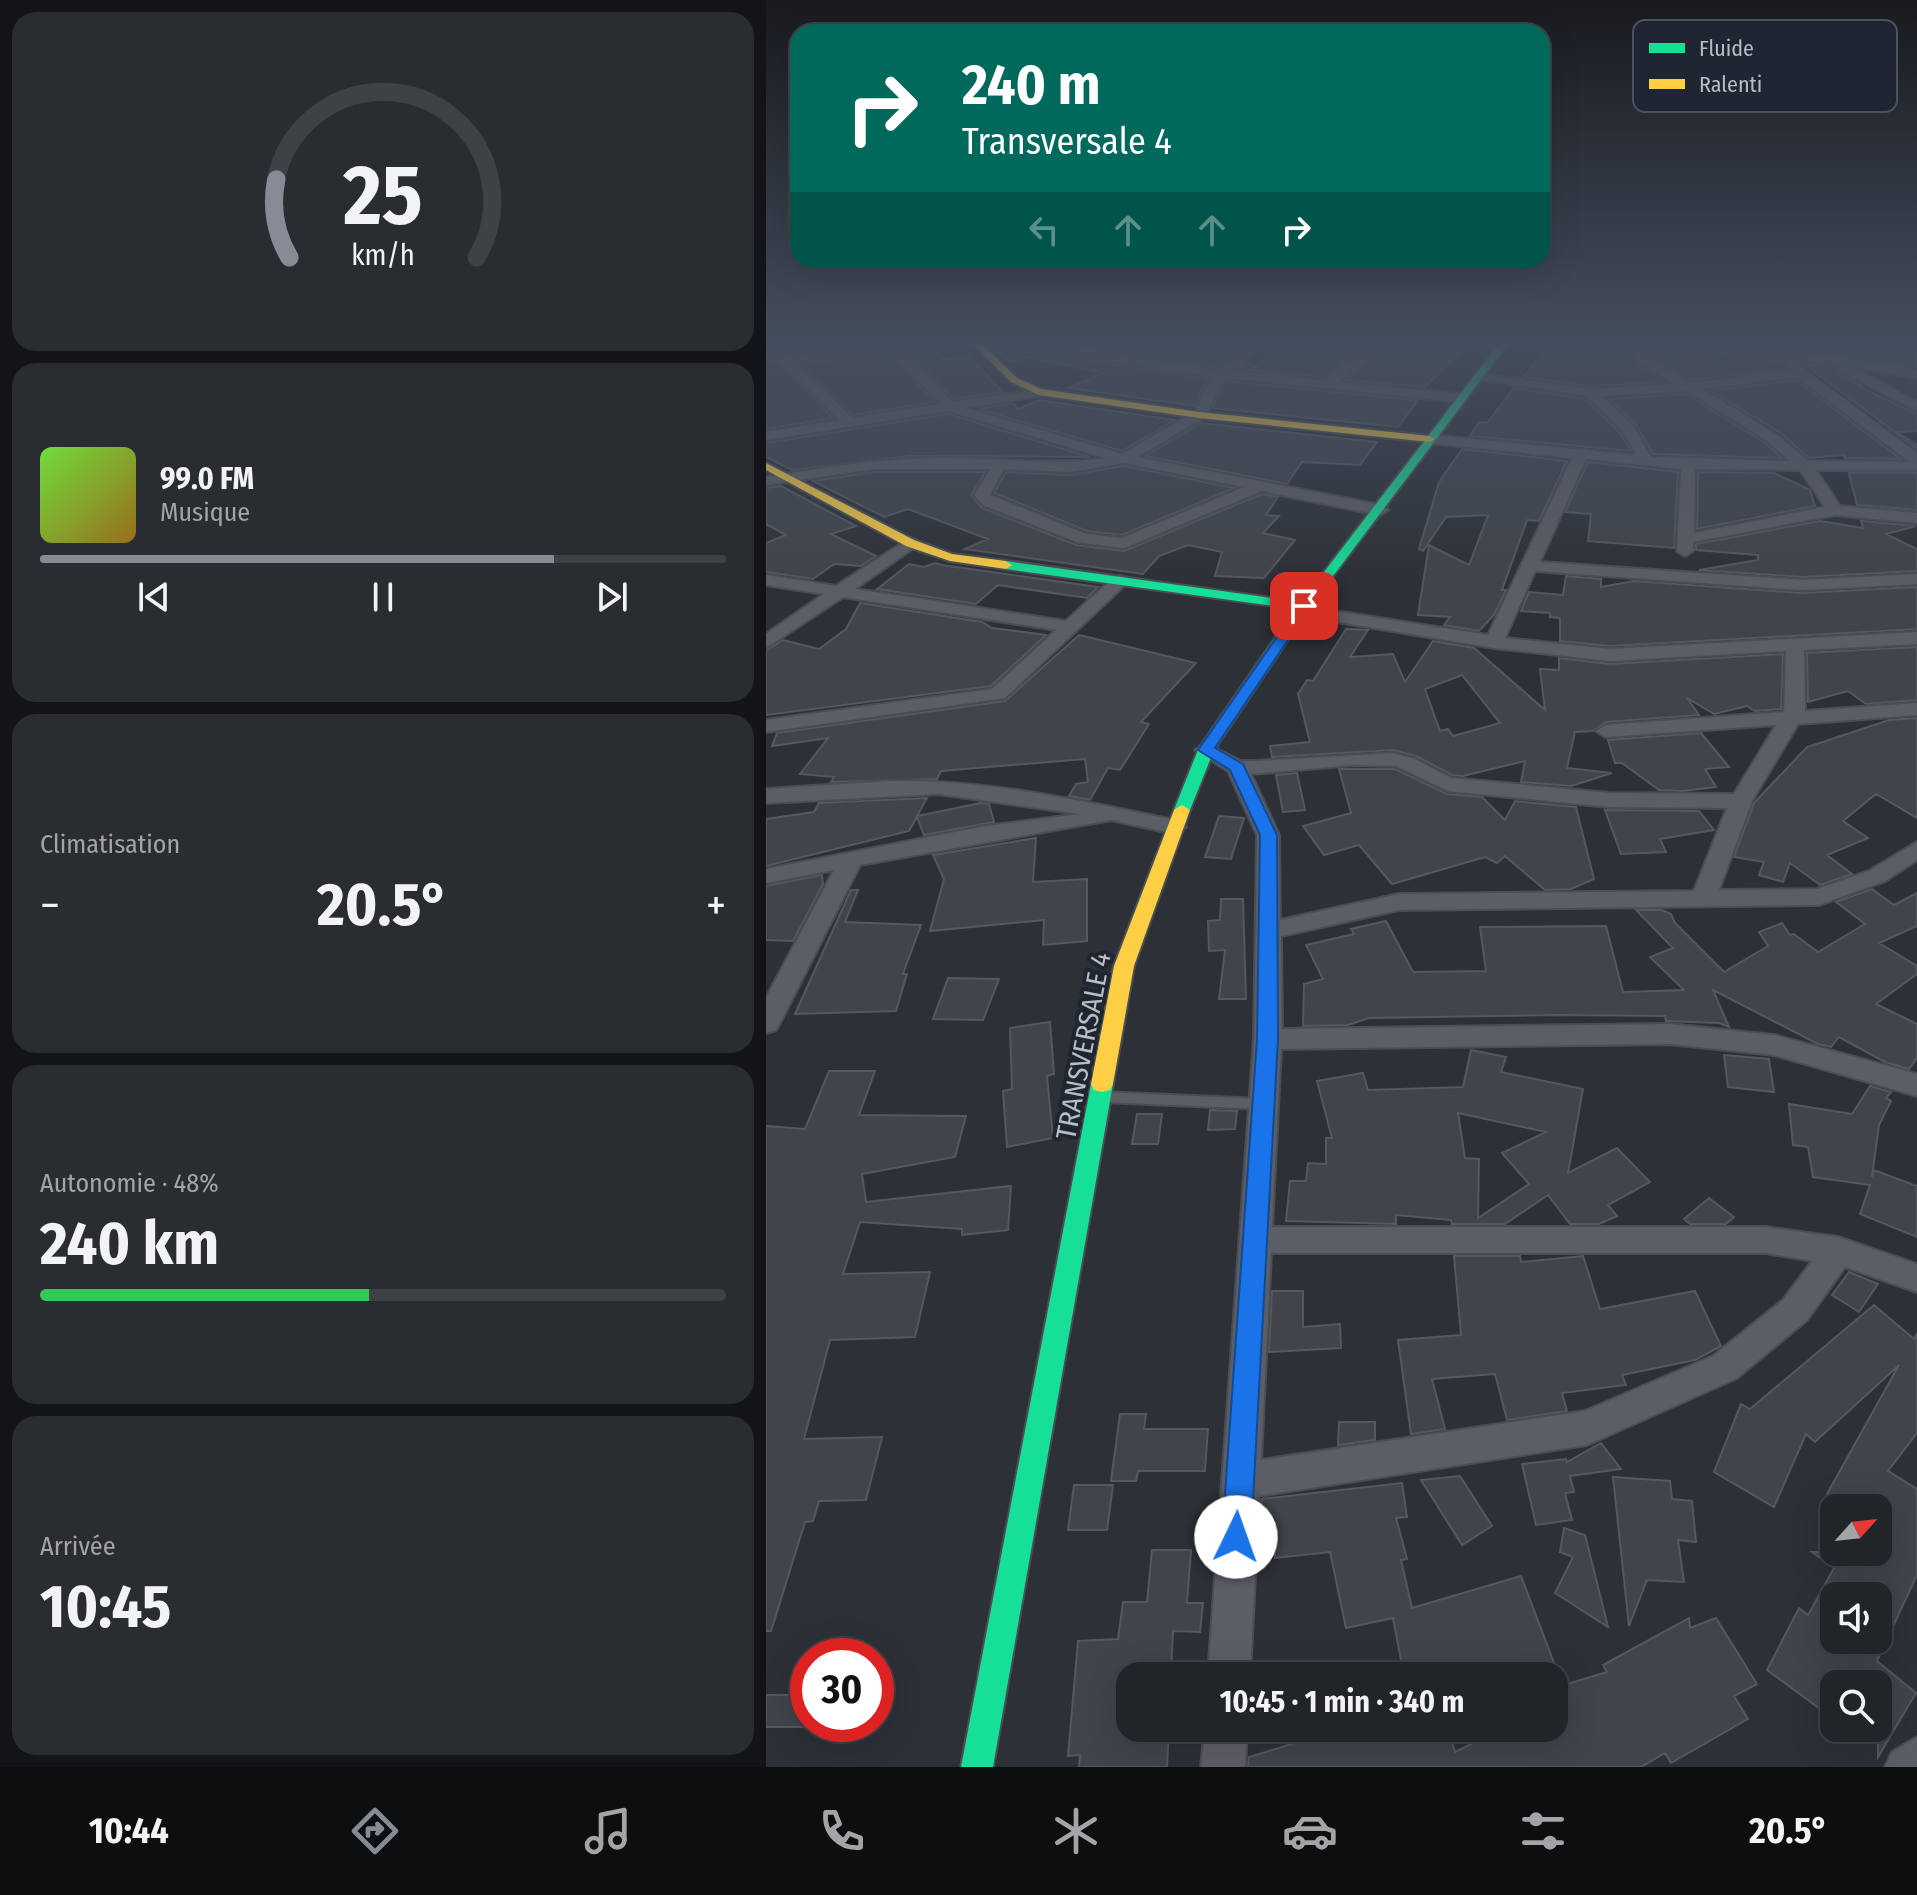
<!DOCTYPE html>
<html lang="fr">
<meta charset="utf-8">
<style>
:root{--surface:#212429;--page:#292c31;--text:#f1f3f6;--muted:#a2a4a8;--line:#3e4146;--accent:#868b95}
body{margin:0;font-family:"Fira Sans Condensed",sans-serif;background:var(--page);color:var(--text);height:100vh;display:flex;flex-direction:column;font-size:30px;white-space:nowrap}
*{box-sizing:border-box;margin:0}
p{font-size:26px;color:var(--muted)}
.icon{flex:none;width:44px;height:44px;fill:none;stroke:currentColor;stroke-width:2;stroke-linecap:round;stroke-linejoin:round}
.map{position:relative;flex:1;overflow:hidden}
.details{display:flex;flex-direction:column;gap:12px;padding:12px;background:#121417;width:766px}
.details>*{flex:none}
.top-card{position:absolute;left:24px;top:24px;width:760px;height:244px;border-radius:24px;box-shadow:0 8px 32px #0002,0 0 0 2px var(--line);background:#00695c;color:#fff;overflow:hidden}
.needle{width:52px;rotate:63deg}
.controls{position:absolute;left:1054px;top:1494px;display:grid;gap:16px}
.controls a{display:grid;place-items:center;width:72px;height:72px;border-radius:16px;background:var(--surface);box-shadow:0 8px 32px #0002,0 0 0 2px var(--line);font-size:40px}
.speed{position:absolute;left:24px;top:1638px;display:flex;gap:16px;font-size:40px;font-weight:700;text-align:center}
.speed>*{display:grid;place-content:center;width:104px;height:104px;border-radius:50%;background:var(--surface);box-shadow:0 8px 32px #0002,0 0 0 2px var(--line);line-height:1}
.speed .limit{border:12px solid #d22;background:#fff;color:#111}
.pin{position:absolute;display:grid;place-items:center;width:68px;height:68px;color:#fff;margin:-34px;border-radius:16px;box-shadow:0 4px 12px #0006}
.me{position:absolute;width:88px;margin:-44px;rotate:3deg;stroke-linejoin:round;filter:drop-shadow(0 0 6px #0008)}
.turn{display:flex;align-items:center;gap:28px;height:168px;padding:0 40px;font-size:36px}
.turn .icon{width:104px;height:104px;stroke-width:2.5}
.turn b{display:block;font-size:56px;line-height:68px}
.lanes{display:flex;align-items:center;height:76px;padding:0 40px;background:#0003;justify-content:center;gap:40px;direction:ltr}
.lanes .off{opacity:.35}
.big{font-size:60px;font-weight:700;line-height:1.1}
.details .card{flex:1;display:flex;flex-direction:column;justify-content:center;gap:12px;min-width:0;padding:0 28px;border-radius:24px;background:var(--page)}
.details .dial{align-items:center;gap:0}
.dial svg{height:208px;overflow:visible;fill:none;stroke:var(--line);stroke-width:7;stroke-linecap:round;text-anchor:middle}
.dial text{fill:var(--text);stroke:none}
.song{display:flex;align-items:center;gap:24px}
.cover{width:96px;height:96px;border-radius:12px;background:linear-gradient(135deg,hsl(100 70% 55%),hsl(40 70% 35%))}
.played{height:8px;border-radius:4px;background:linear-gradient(90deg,var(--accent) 75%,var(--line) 75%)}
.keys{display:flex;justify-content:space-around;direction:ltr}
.heat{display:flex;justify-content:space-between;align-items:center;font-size:44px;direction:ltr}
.charge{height:12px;border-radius:6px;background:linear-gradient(90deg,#34c759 48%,var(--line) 0)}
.trip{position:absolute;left:350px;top:1662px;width:452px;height:80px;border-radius:24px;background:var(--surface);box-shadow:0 8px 32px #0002,0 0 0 2px var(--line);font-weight:700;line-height:80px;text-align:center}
.dock{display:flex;height:128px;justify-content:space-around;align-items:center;background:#0d0e10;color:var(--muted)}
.dock .icon{width:56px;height:56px}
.dock .active{color:var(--accent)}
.dock b{font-size:36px;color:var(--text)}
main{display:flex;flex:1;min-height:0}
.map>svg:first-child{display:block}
.building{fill:#40444b;stroke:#54585f;stroke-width:2;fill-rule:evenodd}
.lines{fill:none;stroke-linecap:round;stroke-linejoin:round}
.lane-casing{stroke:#4a4d54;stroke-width:4}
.street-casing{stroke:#4a4d54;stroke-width:4}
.fast-casing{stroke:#4a4d54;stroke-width:4}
.slow-casing{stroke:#4a4d54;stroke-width:4}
.lane{fill:#5c5e65;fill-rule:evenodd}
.street{fill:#5c5e65;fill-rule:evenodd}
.fast{fill:#16e098;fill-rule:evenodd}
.slow{fill:#ffcf43;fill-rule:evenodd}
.route{fill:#1a73e8;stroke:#114b97;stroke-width:2}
.labels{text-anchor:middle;stroke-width:8;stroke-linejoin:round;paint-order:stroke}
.street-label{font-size:28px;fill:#b7bcc7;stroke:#202631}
.key{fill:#202631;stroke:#4d535e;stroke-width:2}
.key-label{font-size:22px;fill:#b7bcc7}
</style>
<main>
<section class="details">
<div class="card dial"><svg viewBox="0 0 100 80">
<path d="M14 69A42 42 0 1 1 86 69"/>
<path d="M14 69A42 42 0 0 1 9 39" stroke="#868b95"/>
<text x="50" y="56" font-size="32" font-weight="700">25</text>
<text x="50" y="72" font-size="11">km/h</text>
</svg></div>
<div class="card">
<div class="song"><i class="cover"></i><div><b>99.0 FM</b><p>Musique</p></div></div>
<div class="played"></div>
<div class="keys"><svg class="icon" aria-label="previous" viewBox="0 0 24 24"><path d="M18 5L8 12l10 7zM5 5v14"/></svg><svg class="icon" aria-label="pause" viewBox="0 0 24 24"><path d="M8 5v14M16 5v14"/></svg><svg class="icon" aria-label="next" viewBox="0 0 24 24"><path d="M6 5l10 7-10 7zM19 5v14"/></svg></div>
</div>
<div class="card"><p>Climatisation</p>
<div class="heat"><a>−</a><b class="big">20.5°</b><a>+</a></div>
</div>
<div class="card"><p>Autonomie · 48%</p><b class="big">240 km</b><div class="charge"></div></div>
<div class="card"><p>Arrivée</p><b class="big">10:45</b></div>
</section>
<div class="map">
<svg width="1151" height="1767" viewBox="0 0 1151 1767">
<rect width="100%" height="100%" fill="#2c3037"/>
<path class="building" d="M0 341H102L24 354Z
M133 341H160L178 360 203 356 237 392 188 399Z
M221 341H266L300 357 442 379 428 406 302 388 337 373 263 357 244 362Z
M387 341H453L469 353 451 367 358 352 372 351Z
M515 341H604L557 377 473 369 482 362 490 367Z
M625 341H705L659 387 580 380Z
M788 341H867L873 366 899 382 825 386 757 377Z
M948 341H1134L1151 349V367Z
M887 348 1018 362 1021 368 926 380 888 356Z
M121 351 168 402 87 415 37 365Z
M0 358 16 366 67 418 0 429Z
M1038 364 1073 368 1074 374 1096 386H1092L1151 414V431L1131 432 1151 445V449Z
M1030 380 1135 459 1079 458 1078 455 1043 458 1013 432 945 391Z
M461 381 646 400 652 401 632 427 446 408Z
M748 388 820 399 855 434 865 451 704 436 713 422 721 423Z
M920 394 999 443 1016 458 887 454 871 426 843 399Z
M273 400 409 420 356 451 213 409 247 403 252 409Z
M182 414 324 457 145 456 26 470 0 457V443Z
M435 423 611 442 594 465 536 462 521 484 379 456Z
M696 449 801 461 773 521 761 520 736 590H740L728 615 713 631 678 625 684 617 652 615 663 545 703 565 722 515 680 517 657 551 653 549 673 482Z
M822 462 912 472 908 548 822 541 825 514 799 512Z
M358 466 468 488 356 535 321 531 228 493 240 472 304 475Z
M107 472H219L205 495 216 508 310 545 358 551 496 494 512 497 500 515 513 516 497 533 529 540 498 578 449 576 456 552 422 545 393 556 377 574 199 549 222 539 142 509 118 517 47 481Z
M932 472 1008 473 1044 490 1049 506 931 529Z
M1083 473H1151V510L1091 505Z
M15 486 90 526 65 534 110 556 95 566 68 564 47 579 0 572V543L20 535 0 524V488Z
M1054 521 1097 528 1095 521 1150 526 1120 534 1151 549V571L1036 577 933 570 992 560V555L930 550V544Z
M169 563 176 565 332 587 321 598 232 585 210 604 111 589 143 564 158 567Z
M800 576 835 579V587L868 581 1036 593 1151 587V629L844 646 794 641V618L784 617V613L755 611 763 592 797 595Z
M94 603 216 622 226 628 280 635 225 686 0 715V651L17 640 53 649 80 629Z
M580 629 602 630 584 657 627 654 639 682 667 641 708 648 779 710 774 669 793 670V658L844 664 1017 654 1015 709 989 711 981 706 948 714 921 698 933 715 840 722 827 731 809 732 801 768 846 773 805 786 755 782 759 761 697 776 686 775 650 756 627 750 506 757 504 746 544 742 532 694 541 680 547 681ZM696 675 734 723 687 736 682 729 674 731 659 689Z
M313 635 430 663 375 722 383 724 354 770 342 768 324 800 303 796 310 784 322 782 319 759 175 771 171 779 65 782 68 777 34 774 62 738 6 746 11 733 239 701Z
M1151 647V700L1100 704 1082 691 1042 702 1041 653Z
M1151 718V818L1110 794 1077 821 1102 838 1061 855 1086 874 1054 885 1024 863 1017 882 993 875 998 862 968 857 988 803 1041 747 1123 720Z
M935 733 963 767 939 769 950 787 917 791 893 790 856 763H849L842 740Z
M573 769H629L681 794 716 797 739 820 749 801 810 807 828 879 805 889 779 890 739 856 731 863 719 857 626 884 593 845 558 855 537 826 585 813Z
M531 773 539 810 517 812 510 775Z
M161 798 151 816 215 803 223 804 228 822 158 835 151 817 143 831 0 866V819L48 812 53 803Z
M839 810 933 811 948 830 894 839 900 852 855 854Z
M453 816 478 818 465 859 439 857Z
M270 838 267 882 321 879V941L277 945 278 920 164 931 178 879 167 855Z
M56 875 57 884 27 941 0 940V886Z
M1106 889 1128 905 1151 893V926L1113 943 1151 966V974L1110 1004 1151 1024V1058L1143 1069 1119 1062 1073 1037 1065 1047 1052 1044 947 990 963 1027 953 1023 900 1021 899 1016 793 1015 603 1018 582 1025 537 1026 538 984 557 979 540 945 588 934 585 929 620 921 647 972 720 971 714 927 840 926 857 992 918 990 884 957 907 948 870 910H896L905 914 909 923 958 972 1002 946 993 932 1016 923 1024 935 1028 934 1052 952 1099 924 1070 902Z
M85 890H92L79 922 155 925 137 974H141L130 1011 29 1014Z
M455 899H477L480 999H453L459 950 443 951 442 921 454 920Z
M182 978 233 979 217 1020 167 1019Z
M284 1022 288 1074 281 1076 287 1138 241 1147 237 1091 246 1089 244 1028Z
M705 1050 740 1057 735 1072 817 1089 802 1173 851 1148 884 1182 842 1205 851 1216 833 1224H804L782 1195 739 1224H686L685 1220 630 1215V1224L520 1221 524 1181H540L542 1163 560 1164V1138H566L551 1081 597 1073 602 1090 697 1087ZM692 1113 780 1132 736 1153 763 1184 712 1218 713 1159 699 1158Z
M958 1055 1003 1059 1008 1092 962 1087Z
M63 1071H109L93 1115 200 1116 189 1157 96 1174 100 1202 245 1186 242 1230 196 1235V1229L94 1222 77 1274 164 1272 149 1337 64 1340 38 1439 116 1437 100 1500 53 1501 47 1521 39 1522 5 1631H0V1126L39 1129Z
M1104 1086 1125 1092 1120 1098 1125 1101 1113 1125 1106 1177 1108 1170 1151 1186V1237L1094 1214 1104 1185 1047 1177 1042 1147 1027 1145 1023 1104 1086 1114Z
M444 1110 471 1111 469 1129 442 1130Z
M371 1114H396L392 1144H366Z
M943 1198 968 1217 960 1224H924L918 1219Z
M688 1256H754L755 1262 817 1256 834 1309 929 1291 955 1346 929 1360 856 1375 860 1385 796 1393 801 1411 741 1420 729 1374 666 1379 679 1429 645 1434 632 1340 695 1335Z
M1083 1272 1112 1284 1093 1312 1066 1295Z
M506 1291H537V1327L574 1324 575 1348 503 1352Z
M1108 1305 1148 1339 1151 1333V1433L1122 1471 1151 1489V1575L1111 1661 1150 1693 1112 1757V1684H1068V1719L1001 1670 1033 1608 1042 1615 1068 1568 1046 1552H1112V1508H1083L1061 1494 1133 1365 1049 1442 1040 1434 1008 1507 948 1472 975 1404 984 1409ZM1068 1596H1112V1640H1068Z
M354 1414H380L378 1429H442L439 1471H372L370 1481H345Z
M573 1422H609V1440L572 1445Z
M835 1443 855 1469 804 1476 808 1492 799 1493 806 1520 770 1525 756 1464 800 1459 801 1462Z
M694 1476 726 1526 696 1545 655 1480Z
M847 1477 904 1481 906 1499 926 1501 930 1542 912 1540 918 1582 881 1580 863 1626Z
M636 1483 641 1517 630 1518 641 1559 635 1560 646 1608 755 1576 793 1676H638L627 1618 580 1628 564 1552 509 1558 508 1546 493 1548 496 1499Z
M308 1485H347L341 1530H302Z
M798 1528 819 1535 842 1627 789 1593 807 1557 794 1552Z
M386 1550H425L421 1603H437L434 1632 407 1631 405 1676H364V1728H403L401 1767H313L314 1755 302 1756 312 1641 352 1639 357 1602H381Z
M923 1618 924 1628 950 1618 991 1684 968 1696 982 1719 905 1763 899 1753 875 1767H482L483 1757 578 1728H682L689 1752 737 1728H788V1688L841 1672 837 1665Z
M0 1695H42V1727H0Z"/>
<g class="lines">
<defs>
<path id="lane" d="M337 1092 496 1099 501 1100 503 1104 501 1108 496 1109 337 1102 332 1101 330 1097 332 1093Z"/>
<path id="street" d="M121 341H129L187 402 278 389V395L273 396 200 408 356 454 428 412 447 377 300 354 269 341 452 370 489 341H502L466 371 558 380 609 341H622L573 382 695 394 702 398 695 402 459 378 438 418 371 457 614 505 622 510 614 515 496 491 358 548 311 542 217 505 208 495 224 469H107L0 485V477C55 468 110 459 166 458 224 456 281 467 339 458L182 411 0 440V432L73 420 18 364 0 355V346L24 357ZM122 348 174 404 86 418 31 363ZM358 463 478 487 356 538 320 534 224 495 238 469 304 472Z
M870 341C964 341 1058 355 1151 370V378L1086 367 1151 402V411L1075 371 1076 365 1033 360 1039 371 1151 453V470H1050L1074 506 1151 513V523L1069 515 927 542V551L919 556 911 551 915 469 820 459 774 562 1036 580 1151 574V584L1036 590 769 571 739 638 844 649 1151 632V644L1038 650 1039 711 1151 703V715L1032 724 986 801 953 890 1051 889 1103 871 1151 842V860L1119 881 1053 905 633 910 515 936 516 1029 903 1024 1008 1035 1151 1074V1096L1008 1055 903 1044 515 1049 506 1227H1000L1072 1237 1151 1264V1292L1079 1267 1041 1320 971 1378 821 1445 493 1496 484 1676H442L488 1039 491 835 462 771 429 750 440 744 475 761H490L627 753 649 759 685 778 843 793 968 794 1010 725 840 737 830 731 840 725 1018 712 1020 651 844 661 728 648 536 616 527 611 536 606 722 635 806 458 664 443 657 439 664 435 870 455 857 432 821 396 705 378 711 374 825 389 909 384 875 363ZM883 345 1020 359 1026 370 925 383 885 358ZM1031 377 1144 462 1042 461 1011 435 936 389ZM921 391 1001 441 1024 461 885 457 868 427 836 396ZM929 469 1034 470 1059 507 928 533ZM588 765 630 766 682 791 843 807 961 808 928 891 633 894 514 920 513 835 485 774ZM505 1253H1000L1046 1261 1017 1300 947 1356 819 1411 495 1460Z
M1141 341H1151V346L1143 344Z
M144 538 150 540V546L89 589 300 621 348 577 354 576 363 581 239 698 0 732V720L226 689 290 630 77 597 0 648V634L58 594 0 585V575L70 586Z
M123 781C220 779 314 801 409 820L420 827 409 834 345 820 94 865 14 1023 10 1030 0 1033V998L68 870 0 883V869L220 826 314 814 172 794 0 803V789Z
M439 1728H481L479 1767H435Z
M1151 1737V1767H1119L1126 1752Z"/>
<path id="fast" d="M735 341H744L543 608 448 750 424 810 416 815 410 814 408 810 432 750 529 609 240 569 234 565 240 561 535 602Z
M336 1076 344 1078 347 1084 227 1767H195L325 1084 328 1078Z"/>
<path id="slow" d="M204 341H213L251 378 275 389 433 412 664 436 669 439 664 442 433 418 273 395 245 382Z
M0 463 148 540 186 554 240 561 246 565 240 569 184 561 140 546 0 470Z
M416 805 424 810 368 966 347 1084 344 1090 336 1092 328 1090 325 1084 348 966 408 810Z"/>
</defs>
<use href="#lane" class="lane-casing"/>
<use href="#street" class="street-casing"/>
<use href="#fast" class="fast-casing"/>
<use href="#slow" class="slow-casing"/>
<use href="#lane" class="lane"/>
<use href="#street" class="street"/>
<use href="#fast" class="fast"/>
<use href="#slow" class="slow"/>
</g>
<linearGradient id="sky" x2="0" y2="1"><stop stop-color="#181a1e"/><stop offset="0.58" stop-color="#454e5e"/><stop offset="1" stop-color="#454e5e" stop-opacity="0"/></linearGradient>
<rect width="1151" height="588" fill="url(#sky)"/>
<path class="route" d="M534 604 545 606 449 748 477 764 511 835 512 1039 485 1537 481 1547 470 1551 460 1547 456 1537 491 1039 494 835 464 770 432 750Z"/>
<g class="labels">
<g class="street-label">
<text transform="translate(317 1046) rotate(-79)" y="10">TRANSVERSALE 4</text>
</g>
</g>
<rect x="867" y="20" width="264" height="92" rx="12" class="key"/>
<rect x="883" y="43" width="36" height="10" fill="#16e098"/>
<rect x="883" y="79" width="36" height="10" fill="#ffcf43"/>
<g class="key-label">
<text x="933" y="56">Fluide</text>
<text x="933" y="92">Ralenti</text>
</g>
</svg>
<div class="controls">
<a><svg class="needle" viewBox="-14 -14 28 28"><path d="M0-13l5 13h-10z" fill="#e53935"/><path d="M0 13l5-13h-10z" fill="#a2a4a8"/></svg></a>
<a><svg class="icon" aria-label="sound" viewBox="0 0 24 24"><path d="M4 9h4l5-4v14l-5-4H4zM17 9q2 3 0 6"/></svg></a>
<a><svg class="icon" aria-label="search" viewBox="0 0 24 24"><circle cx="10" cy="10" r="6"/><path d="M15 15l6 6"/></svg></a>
</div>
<div class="speed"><div class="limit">30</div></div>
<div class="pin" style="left:538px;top:606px;background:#d93025"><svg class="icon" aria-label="arrive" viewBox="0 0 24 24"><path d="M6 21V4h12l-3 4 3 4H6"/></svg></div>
<svg class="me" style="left:470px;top:1537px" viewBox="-20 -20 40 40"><circle r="19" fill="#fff"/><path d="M0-13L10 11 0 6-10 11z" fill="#1a73e8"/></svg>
<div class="trip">10:45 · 1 min · 340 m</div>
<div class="top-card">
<div class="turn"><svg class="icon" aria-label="right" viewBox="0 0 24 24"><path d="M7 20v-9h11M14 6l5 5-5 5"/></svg><div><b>240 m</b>Transversale 4</div></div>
<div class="lanes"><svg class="icon off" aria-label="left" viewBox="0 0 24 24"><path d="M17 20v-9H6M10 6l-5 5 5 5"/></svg><svg class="icon off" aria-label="ahead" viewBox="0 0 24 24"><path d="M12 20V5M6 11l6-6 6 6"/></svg><svg class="icon off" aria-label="ahead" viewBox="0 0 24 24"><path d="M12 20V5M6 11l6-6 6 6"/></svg><svg class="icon" aria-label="right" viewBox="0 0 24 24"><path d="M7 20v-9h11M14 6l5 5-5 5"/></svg></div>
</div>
</div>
</main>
<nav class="dock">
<b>10:44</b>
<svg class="icon active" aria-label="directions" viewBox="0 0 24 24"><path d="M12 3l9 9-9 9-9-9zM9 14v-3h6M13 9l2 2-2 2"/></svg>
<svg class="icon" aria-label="music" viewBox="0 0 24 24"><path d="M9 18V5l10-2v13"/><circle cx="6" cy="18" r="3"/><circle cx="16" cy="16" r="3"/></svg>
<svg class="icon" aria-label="phone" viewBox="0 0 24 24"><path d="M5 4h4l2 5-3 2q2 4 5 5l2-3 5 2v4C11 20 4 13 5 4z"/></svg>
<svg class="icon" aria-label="climate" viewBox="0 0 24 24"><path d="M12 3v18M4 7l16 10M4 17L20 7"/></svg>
<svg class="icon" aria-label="car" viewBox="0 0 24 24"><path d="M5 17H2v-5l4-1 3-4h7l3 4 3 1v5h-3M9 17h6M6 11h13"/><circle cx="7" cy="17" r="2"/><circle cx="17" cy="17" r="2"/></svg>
<svg class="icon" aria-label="filters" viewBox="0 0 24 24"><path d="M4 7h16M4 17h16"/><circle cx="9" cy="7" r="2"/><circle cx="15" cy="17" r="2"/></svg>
<b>20.5°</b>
</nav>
